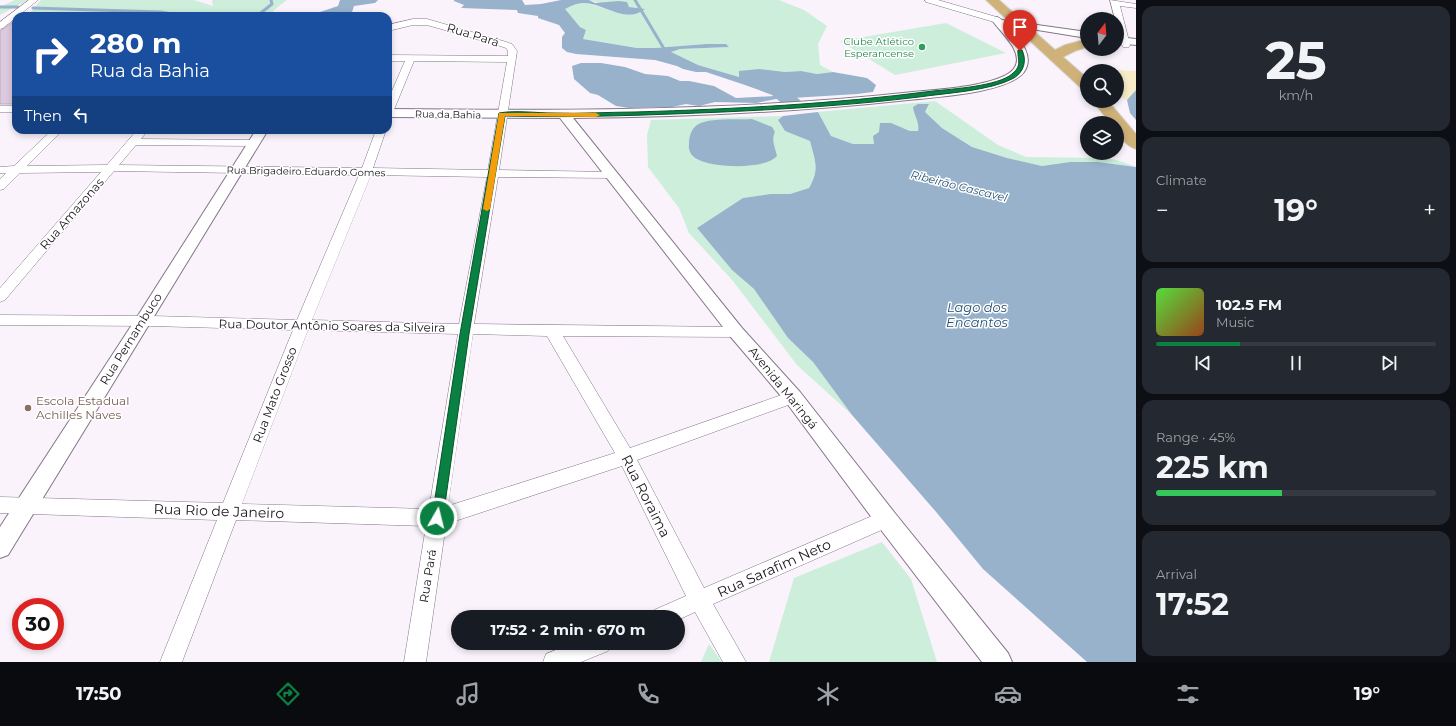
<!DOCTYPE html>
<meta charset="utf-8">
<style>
:root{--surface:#171b24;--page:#242831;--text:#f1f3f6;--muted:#9ea1a6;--line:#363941;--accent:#0b8043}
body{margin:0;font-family:Montserrat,sans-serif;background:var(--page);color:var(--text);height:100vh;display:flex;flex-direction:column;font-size:15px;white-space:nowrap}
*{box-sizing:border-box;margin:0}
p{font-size:13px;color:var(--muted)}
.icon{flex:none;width:22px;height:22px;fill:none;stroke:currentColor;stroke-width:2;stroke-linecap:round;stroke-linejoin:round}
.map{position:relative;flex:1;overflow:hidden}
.sheet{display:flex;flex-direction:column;gap:6px;padding:6px;background:#0d0f14;width:320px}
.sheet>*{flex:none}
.banner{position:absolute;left:12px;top:12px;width:380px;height:122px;border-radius:12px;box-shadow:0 2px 6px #0003;background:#1a4fa0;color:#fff;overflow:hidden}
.needle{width:26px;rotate:16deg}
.fabs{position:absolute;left:1080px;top:12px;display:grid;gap:8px}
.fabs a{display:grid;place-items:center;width:44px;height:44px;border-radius:50%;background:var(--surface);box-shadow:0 2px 6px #0003;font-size:20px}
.speed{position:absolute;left:12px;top:598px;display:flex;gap:8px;font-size:20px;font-weight:700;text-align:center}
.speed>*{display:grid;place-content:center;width:52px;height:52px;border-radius:50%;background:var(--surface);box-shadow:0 2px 6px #0003;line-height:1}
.speed .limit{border:6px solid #d22;background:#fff;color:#111}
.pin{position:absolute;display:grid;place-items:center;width:34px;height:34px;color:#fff;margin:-41px -17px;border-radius:50% 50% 50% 0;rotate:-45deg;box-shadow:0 0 4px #0007}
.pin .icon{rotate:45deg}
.me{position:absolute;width:44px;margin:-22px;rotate:8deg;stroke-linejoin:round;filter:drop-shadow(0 0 3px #0008)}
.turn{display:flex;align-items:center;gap:14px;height:84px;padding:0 12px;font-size:18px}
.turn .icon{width:52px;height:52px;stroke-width:2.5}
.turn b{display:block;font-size:28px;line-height:34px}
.then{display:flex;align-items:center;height:38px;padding:0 12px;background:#0003;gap:8px;font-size:15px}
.big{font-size:30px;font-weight:700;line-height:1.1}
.sheet .tile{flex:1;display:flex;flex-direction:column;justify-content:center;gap:6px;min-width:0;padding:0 14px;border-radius:12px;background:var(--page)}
.sheet .dial{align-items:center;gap:0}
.dial b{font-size:52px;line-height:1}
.song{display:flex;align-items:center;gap:12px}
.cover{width:48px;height:48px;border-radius:6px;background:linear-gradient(135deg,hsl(110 70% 55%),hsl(20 70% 35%))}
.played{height:4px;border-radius:2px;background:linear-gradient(90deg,var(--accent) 30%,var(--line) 30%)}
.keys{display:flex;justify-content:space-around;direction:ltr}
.heat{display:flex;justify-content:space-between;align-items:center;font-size:22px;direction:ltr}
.charge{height:6px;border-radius:3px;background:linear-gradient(90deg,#34c759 45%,var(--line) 0)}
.trip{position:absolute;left:451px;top:610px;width:234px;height:40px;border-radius:20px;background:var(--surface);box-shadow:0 2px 6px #0003;font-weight:700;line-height:40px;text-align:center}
.dock{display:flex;height:64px;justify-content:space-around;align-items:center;background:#090b0e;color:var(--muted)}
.dock .icon{width:28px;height:28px}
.dock .current{color:var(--accent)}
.dock b{font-size:18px;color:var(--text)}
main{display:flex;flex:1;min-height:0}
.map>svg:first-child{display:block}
.green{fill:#cceedb;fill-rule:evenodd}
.sand{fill:#f6ecc7}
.water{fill:#98b2cb}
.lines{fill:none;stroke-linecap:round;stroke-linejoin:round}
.stream{stroke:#98b2cb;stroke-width:3}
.river{fill:#98b2cb;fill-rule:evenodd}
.building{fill:#dcc9df;stroke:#bdabc0}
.minor-casing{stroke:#857589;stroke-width:1}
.tertiary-casing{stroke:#857589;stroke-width:2}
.primary-casing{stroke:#d6d5d6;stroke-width:2}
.minor{fill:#fff;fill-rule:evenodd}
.tertiary{fill:#fff;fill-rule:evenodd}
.primary{fill:#cfb17a;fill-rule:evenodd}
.route{fill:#0b8043;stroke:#07532c}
.slow{fill:#f59e0b}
.leisure-dot{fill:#2e9e5b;stroke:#fff;stroke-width:1.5}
.education-dot{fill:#8d6e63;stroke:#fff;stroke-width:1.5}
.labels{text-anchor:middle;stroke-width:3;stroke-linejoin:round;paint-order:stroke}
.far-leisure-label{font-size:10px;fill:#27864d;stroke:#fff;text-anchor:end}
.far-street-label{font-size:10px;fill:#1a141c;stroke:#fff}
.far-water-label{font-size:11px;font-style:italic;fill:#275275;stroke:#fff}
.street-label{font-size:12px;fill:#1a141c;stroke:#fff}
.education-label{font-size:12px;fill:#785e54;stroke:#fff;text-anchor:start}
.water-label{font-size:13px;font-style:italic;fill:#275275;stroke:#fff}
.near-street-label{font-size:14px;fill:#1a141c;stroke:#fff}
</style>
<main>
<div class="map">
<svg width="1136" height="662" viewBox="0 0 1136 662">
<rect width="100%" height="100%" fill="#faf3fc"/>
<path class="green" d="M15 0H28L0 15V7Z
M41 0H194L213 6 212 0H287L274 10 270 16H99L30 13Z
M589 0H779L804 10 827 26 818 44 820 65 833 72 817 74 801 71 785 72 759 69 739 77 698 65 670 52 680 49 728 47 726 44H706L655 48H637L583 39 586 30 580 27 564 9C570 7 577 3 582 3 602 3 627 25 645 9 636 8 593 3 589 0Z
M946 23 1006 53 895 75 840 41Z
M935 101 998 145 1026 157 1101 158 1117 160 1136 167 1098 162H1070L1042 166 1007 158 972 147 942 128 925 112 929 105 914 113 920 124 918 131H910L904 128 879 132 875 144H853L831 136 818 112Z
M783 116 778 120 785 131 810 141C815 161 820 168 809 188L790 194H770L743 198 697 228 732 270 754 289 788 338 813 362 852 415 797 365 733 281 689 233 679 208 648 167 647 135 651 120ZM752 119 775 132 773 137 775 159 753 164 723 166 698 125 707 121Z
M882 542 911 579 937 662H769L794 578Z
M709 644 722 662H701Z"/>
<path class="sand" d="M1111 70 1136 71V90L1127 100 1117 95V71H1106Z"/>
<path class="water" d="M454 0H522L525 5 541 4 561 0H589L595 3 619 1 627 2 629 7 645 9C625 25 605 3 583 3 577 3 569 7 565 9L580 27 586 30 583 39 637 48H655L706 44H726L729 47 680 49 671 52 698 65 739 77V71L759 69 785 72 801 71 817 74 833 72 867 78 876 85 873 92 857 94 776 99 756 103 715 102 699 106 686 104 672 107 629 108 616 106 598 95 590 93 574 79 572 66 581 63H601L625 67 645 74 668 76 680 81H689L714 86 736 98 774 96 771 91 754 88 706 72H696L683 69 677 66 655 60 576 54 567 52 562 48V37L565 33 559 25 538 18V16L518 13 517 10 461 8 464 5 454 1Z
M1136 90V120L1130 113 1127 100Z
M918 104H929L925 112 942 128 972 147 1007 158 1042 166 1070 162H1098L1136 167V662H1087L983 569 937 513 852 415 813 362 788 338 754 289 732 270 697 228 743 198 770 194H790L809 188C820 169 815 161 810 141L785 131 778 120 783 116 818 112 831 136 853 144H874L873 136 879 132 880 123H891L910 131H918C920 122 914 116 913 107Z
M752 119 772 127 775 132C771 140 775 147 777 156 765 170 712 168 697 159 691 156 688 150 689 144 689 137 691 129 697 125 708 117 739 120 752 119Z"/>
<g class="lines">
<path class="stream" d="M635 0 666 52
M0 7H18
M33 8 160 12 185 16
M222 16 237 14 257 16 272 4 271 0"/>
<path class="river" d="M340 0H378L375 3 354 6 352 12 340 16H315L317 13 338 6Z
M753 75 786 87 802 102 799 106 792 108 785 106 772 95 746 85 744 81 746 77Z"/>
</g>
<path class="building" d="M16 20V104H0V31Z"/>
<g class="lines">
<defs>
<path id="minor" d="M29 0H38L3 28 0 29V22Z
M925 0H938L1000 18 1001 20 1000 22H994L926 2Z
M1110 0 1136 4V8L1120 6 1130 45 1129 47H1123L1122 45 1117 27V19H1115Z
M413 19H427L503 41 512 44 517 51 499 170 612 172 616 173 618 175 616 177 612 178 498 177 474 324 736 327 741 328 744 332 741 336 736 337 563 336 630 448 793 391 799 393 801 397 799 401 637 460 704 588 879 513 886 511 893 513 896 519 893 525 713 604 746 662H723L695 612 678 620V617H650L654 610 686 596 622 466 446 524 426 662H404L426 526 236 520 182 662H160L217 520 0 513V497L223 503 293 330 152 326 0 325V315L152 316 297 320 359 175 114 171 5 300 0 302V288L101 172 20 173 4 189 0 190V179L6 173H0V167L14 166 52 130H63L27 166 107 165 137 130H148L141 139 254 140 259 143 254 146 136 145 119 165 362 168 376 130H386L373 168 488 170 507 62 414 61 393 112 388 115V100L405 61H388V55L508 56V51L506 48 497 45 427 25H413L388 31V25ZM371 175 487 177 459 324 312 320ZM308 330 458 334 429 509 242 504ZM473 334 547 336 615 453 448 506Z
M0 106H16V112H0Z
M573 643H611L608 651 581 662H543L546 654Z"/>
<path id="tertiary" d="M997 17 1002 20 1087 32V38L1007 25C1017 37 1036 55 1024 72 1009 93 934 97 908 100 797 112 685 117 573 118L742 328 800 392 894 512 1008 653 1012 662H982L878 526 786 402 730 336 560 118 388 117V109C564 111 739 111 913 92 934 90 1005 86 1015 67 1024 51 1000 32 992 20Z
M1117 37 1136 39V45L1117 43Z
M256 130H268L8 555 0 558V527L137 317Z"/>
<path id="primary" d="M986 0H999L1055 50 1065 45 1087 39V47L1075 51 1063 57 1087 78V90L1082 89Z
M1093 101H1108L1136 134V149C1125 146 1117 134 1117 123H1110Z"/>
</defs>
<use href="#minor" class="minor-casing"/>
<use href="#tertiary" class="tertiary-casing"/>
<use href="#primary" class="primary-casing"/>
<use href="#minor" class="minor"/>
<use href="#tertiary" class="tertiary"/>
<use href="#primary" class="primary"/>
</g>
<path class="route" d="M1018 50H1022C1027 60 1024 72 1014 78 990 91 946 93 919 97 854 105 788 109 723 112 650 115 577 118 505 116L469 334 443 518 441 521 437 523 433 521 432 518 460 334 499 113C516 110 536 113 554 113 581 114 608 112 635 112 735 109 834 104 933 91 953 89 998 86 1012 74 1023 65 1017 59 1018 50Z"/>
<path class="slow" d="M499 113H596L600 115 596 117 505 116 490 209 487 211 483 209Z"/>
<circle class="leisure-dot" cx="922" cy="47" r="4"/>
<circle class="education-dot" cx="28" cy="408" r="4"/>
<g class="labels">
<g class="far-leisure-label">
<text x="914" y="45">Clube Atlético<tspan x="914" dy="12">Esperancense</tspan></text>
</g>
<g class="far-street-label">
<text transform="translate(448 114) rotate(1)" y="4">Rua da Bahia</text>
<text transform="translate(306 171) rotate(1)" y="4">Rua Brigadeiro Eduardo Gomes</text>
</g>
<g class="far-water-label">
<text transform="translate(959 186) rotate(14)" y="4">Ribeirão Cascavel</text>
</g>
<g class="street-label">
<text transform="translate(473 35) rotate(17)" y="4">Rua Pará</text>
<text transform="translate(72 214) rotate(-49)" y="4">Rua Amazonas</text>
<text transform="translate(332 326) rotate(1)" y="4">Rua Doutor Antônio Soares da Silveira</text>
<text transform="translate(131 339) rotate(-58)" y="4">Rua Pernambuco</text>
<text transform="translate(783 388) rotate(51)" y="4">Avenida Maringá</text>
<text transform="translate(275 395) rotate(-69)" y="4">Rua Mato Grosso</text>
<text transform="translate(428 576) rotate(-81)" y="4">Rua Pará</text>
</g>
<g class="education-label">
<text x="36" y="405">Escola Estadual<tspan x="36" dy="14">Achilles Naves</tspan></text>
</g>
<g class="water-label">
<text x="977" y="312">Lago dos<tspan x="977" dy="15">Encantos</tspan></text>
</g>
<g class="near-street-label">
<text transform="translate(646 496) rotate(63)" y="5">Rua Roraima</text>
<text transform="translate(219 511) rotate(2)" y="5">Rua Rio de Janeiro</text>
<text transform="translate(774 568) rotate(-24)" y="5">Rua Sarafim Neto</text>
</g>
</g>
</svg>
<div class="fabs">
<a><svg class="needle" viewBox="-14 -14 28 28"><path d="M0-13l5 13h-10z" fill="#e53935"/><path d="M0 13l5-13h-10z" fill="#9ea1a6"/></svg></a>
<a><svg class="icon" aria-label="search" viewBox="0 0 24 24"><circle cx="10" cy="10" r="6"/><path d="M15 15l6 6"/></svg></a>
<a><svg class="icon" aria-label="layers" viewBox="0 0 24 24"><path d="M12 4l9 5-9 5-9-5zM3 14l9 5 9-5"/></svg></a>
</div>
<div class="speed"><div class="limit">30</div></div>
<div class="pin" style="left:1020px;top:51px;background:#d93025"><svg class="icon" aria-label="arrive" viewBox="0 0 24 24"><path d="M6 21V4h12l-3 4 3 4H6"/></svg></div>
<svg class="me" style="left:437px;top:518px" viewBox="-20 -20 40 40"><circle r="17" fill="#0b8043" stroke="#fff" stroke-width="3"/><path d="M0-11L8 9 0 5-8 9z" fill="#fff"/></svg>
<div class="trip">17:52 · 2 min · 670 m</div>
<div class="banner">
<div class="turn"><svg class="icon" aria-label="right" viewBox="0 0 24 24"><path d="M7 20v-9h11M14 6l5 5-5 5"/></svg><div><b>280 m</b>Rua da Bahia</div></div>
<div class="then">Then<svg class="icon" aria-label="left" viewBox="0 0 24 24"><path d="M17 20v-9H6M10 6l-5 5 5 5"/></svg></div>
</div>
</div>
<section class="sheet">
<div class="tile dial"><b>25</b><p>km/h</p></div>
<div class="tile"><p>Climate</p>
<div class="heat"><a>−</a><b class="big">19°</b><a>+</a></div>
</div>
<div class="tile">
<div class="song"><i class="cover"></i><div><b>102.5 FM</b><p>Music</p></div></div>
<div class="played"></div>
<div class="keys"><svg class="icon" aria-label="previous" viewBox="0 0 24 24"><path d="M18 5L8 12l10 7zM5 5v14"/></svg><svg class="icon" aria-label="pause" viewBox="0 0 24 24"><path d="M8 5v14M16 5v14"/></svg><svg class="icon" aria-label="next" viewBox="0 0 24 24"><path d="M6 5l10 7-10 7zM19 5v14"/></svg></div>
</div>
<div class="tile"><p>Range · 45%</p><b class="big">225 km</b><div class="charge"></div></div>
<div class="tile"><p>Arrival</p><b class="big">17:52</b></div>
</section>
</main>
<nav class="dock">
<b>17:50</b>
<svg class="icon current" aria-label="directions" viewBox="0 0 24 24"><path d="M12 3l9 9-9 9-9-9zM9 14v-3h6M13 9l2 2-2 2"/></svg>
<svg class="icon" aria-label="music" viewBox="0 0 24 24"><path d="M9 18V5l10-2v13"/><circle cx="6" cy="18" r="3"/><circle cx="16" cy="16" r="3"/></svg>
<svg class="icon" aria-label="phone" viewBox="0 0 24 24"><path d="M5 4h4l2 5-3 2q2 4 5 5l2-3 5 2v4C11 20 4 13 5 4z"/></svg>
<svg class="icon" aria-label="climate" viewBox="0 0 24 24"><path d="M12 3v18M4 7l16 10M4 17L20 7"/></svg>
<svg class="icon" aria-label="car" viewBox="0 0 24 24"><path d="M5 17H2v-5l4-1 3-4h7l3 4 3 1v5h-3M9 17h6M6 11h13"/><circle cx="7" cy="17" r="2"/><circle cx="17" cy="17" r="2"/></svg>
<svg class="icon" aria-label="filters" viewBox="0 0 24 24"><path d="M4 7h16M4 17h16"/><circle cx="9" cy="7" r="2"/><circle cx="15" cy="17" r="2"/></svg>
<b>19°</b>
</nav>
